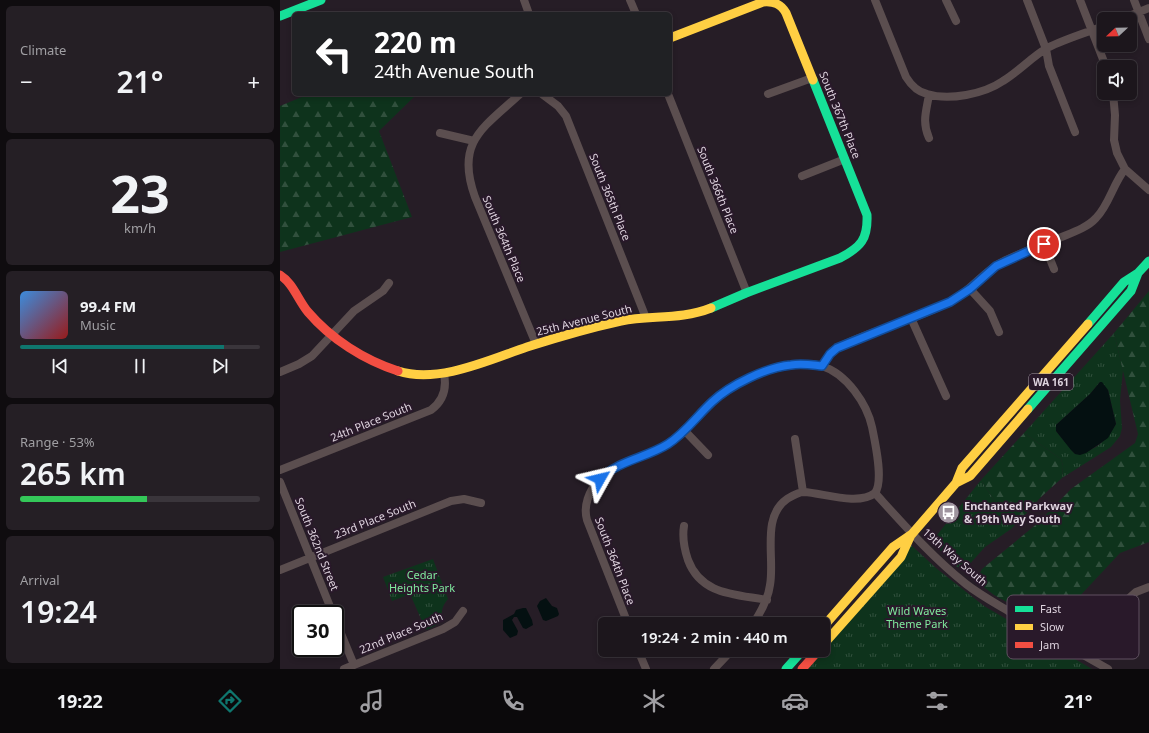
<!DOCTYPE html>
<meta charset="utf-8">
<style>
:root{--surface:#1c161c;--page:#251f25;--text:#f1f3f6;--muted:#a09fa3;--line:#3a353b;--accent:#0f766e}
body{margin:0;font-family:"Noto Sans",sans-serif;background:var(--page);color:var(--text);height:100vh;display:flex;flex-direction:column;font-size:15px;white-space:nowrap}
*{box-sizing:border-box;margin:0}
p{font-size:13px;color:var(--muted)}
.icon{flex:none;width:22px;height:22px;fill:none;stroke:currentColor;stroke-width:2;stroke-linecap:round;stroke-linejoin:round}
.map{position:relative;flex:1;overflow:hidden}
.sheet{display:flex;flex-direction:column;gap:6px;padding:6px;background:#0f0c0f;width:280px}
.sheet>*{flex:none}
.guide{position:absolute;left:12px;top:12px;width:380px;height:84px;border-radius:6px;box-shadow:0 2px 6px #0003,0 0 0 1px var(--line);background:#202124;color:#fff;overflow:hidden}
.needle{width:26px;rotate:248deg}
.fabs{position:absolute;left:817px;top:12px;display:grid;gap:8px}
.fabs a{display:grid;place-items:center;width:40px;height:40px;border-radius:6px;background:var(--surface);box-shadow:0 2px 6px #0003,0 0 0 1px var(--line);font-size:20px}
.speed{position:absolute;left:12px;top:605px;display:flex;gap:8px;font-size:20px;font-weight:700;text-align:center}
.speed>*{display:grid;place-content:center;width:52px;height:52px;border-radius:50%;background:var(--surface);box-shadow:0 2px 6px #0003,0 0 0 1px var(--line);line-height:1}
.speed .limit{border:2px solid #111;border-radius:6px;background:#fff;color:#111}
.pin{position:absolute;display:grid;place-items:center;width:34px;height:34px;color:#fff;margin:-17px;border:2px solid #fff;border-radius:50%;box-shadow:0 1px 4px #0007}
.me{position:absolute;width:44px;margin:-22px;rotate:53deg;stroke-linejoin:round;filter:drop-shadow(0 0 3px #0008)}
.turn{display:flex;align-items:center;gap:14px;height:84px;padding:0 16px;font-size:18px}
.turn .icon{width:52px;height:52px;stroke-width:2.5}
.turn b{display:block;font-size:28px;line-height:34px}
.big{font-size:30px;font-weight:600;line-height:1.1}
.sheet .card{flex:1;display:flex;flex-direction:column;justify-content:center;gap:6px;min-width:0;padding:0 14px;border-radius:6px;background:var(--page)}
.sheet .dial{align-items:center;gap:0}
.dial b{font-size:52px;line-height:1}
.song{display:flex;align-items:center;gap:12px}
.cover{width:48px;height:48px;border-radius:6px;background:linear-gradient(135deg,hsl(210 70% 55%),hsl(0 70% 35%))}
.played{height:4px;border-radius:2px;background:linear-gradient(90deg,var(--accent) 85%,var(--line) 85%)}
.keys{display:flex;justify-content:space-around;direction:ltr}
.heat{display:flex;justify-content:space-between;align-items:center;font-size:22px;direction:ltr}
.charge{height:6px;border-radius:3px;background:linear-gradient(90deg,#34c759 53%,var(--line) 0)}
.trip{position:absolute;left:318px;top:617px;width:232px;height:40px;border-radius:6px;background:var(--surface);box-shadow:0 2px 6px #0003,0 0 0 1px var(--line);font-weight:600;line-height:40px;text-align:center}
.dock{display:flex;height:64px;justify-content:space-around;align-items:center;background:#0b090b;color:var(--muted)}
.dock .icon{width:28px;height:28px}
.dock .active{color:var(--accent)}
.dock b{font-size:18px;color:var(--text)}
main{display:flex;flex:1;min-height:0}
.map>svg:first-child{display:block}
.grass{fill:url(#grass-tufts);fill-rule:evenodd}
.forest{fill:url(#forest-firs)}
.water{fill:#041011}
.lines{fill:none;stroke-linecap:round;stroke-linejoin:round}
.street{stroke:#5b4e4f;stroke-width:8}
.fast{stroke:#16e098;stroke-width:9}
.slow{stroke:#ffcf43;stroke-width:9}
.jam{stroke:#f24e42;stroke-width:9}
.route-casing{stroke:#114b97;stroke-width:10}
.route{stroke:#1a73e8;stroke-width:7}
.labels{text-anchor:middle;stroke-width:4;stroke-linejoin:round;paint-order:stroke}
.shield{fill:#29192a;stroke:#a89ca9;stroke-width:1}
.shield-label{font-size:10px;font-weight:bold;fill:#dfd4df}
.street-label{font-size:11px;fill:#dfd4df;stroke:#29192a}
.poi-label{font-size:11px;font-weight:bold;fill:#dfd4df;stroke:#29192a;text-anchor:start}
.park-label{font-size:11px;fill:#80eb9e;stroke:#29192a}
.key{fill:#29192a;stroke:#605160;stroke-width:1}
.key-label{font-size:11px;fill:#dfd4df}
</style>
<main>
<section class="sheet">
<div class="card"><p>Climate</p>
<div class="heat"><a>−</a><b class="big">21°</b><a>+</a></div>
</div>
<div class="card dial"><b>23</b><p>km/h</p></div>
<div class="card">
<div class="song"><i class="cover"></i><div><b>99.4 FM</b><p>Music</p></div></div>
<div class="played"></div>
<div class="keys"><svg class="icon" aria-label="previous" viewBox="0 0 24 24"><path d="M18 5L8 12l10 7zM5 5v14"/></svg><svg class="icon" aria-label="pause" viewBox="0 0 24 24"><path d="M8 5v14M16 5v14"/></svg><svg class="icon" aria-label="next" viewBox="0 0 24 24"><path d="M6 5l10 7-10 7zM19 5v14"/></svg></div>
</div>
<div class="card"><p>Range · 53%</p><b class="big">265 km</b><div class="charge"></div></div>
<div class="card"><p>Arrival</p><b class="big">19:24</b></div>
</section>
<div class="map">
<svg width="869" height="669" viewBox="0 0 869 669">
<defs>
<pattern id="grass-tufts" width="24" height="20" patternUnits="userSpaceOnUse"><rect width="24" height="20" fill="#0e331c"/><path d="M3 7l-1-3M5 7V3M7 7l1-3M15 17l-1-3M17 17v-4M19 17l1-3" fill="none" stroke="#31503d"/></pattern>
<pattern id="forest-firs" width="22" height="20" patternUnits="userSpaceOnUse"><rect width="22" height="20" fill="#0e331c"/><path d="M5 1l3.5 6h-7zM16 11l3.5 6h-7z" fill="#31503d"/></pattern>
</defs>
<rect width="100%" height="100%" fill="#261d26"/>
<path class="grass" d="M834 333 843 370 840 400 842 428 840 436 831 447 782 478 783 466 781 459 744 433ZM820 382 828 390 836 424C826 441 815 452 795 454L776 431V425L810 394Z
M701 480C711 495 722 516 739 521L731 529 705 547 687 567 682 568 677 567 653 543V540Z
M631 545 656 568 704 606 812 669H525Z
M153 559 168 599C154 615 172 620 146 630L130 594 112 601 103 577Z"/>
<path class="forest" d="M29 94H137L99 131 132 217 0 252V106Z
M869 291V542L840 553 798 598 779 631 714 595 696 581 702 569 758 523 791 489 855 443 858 434 834 333Z
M744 433 781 459 783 466 782 478 761 497 739 521C722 516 711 495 701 480Z"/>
<path class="water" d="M820 382H822L828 390 836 424 828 438 806 453 800 455 795 454 791 450 776 431V425L810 394Z
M266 598 272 606 277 608 279 614 278 616 266 621 263 620 257 606 260 601Z
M243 608H246L252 620 253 625 246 629 243 628 237 617H234L232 620 238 631 237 635 230 638 223 630V620L234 614 236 610Z"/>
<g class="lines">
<path class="street" d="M244 0 249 14
M350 0 356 14
M595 0 626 77C631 85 638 92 647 94 669 101 704 94 723 81 738 72 753 56 767 48 785 39 805 33 824 26
M666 0 676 21
M747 0 766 49 769 66 795 132
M800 0 826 67
M854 0 869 39
M842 19 869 8
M833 93 835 115 834 140 837 153 845 169 869 190
M240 94C203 128 175 142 195 197L256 344
M262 94 278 106 286 116 366 318
M388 94 467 293
M488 94 532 78
M649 95C646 112 642 122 649 138
M160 133 194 141
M522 176 565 159
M764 244 774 269
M690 289 710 311 719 332
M631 318 666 396
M542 366 552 351 561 346C596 329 635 320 670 302 692 290 704 270 726 260 743 252 761 245 779 238 791 233 807 228 816 218 829 205 833 184 845 169
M0 372 19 364 32 356 74 311 103 291 109 283
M404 430 428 455
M515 439 523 492
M0 470 151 410C163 401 167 389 164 374
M0 482 53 614
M595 493C624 525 652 557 686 584 700 595 715 603 730 612 762 632 795 650 828 669
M404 526C402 538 404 548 408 560 421 595 455 594 487 600
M0 570 171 501 184 499 201 503
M55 619 74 665
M348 624 307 520C303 506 309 491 318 481 337 459 367 458 390 443 411 428 424 405 445 391 468 375 514 358 542 366 567 374 587 404 592 427 595 442 604 481 595 493
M473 624C481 612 488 600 490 585 495 558 481 517 507 499 512 496 518 492 524 492 543 493 578 506 595 493
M358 650 366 669
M812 660 847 600 856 592 869 587
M64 669 163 629 175 622 183 611
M434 669 452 650"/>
<path class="fast" d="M0 16 41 0
M431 308 466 293 560 258C581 247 588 239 587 215L533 80
M808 324 844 282 858 273 869 261
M748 409 851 291 858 273
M506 669 523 650"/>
<path class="slow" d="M390 38 483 2C494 1 501 4 506 13L533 80
M118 371C158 384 209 360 247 347 278 337 309 328 341 321 371 315 401 320 431 308
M676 483 682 468 808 324
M543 627 613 547 632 534 676 483 690 476 748 409
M543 645 621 557 631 535"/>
<path class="jam" d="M0 275C13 283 18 300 28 312 51 339 84 360 118 371
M522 669 539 650"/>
</g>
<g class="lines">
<defs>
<path id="route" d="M320 479C339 460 366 458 388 444 405 433 417 416 432 402 450 385 487 367 511 365 522 363 532 365 542 366L550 354 557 348 670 302 690 289 716 266 764 244"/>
</defs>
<use href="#route" class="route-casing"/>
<use href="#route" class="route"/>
</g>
<defs>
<symbol id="bus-disc" viewBox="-11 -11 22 22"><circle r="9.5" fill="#9e949e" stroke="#29192a"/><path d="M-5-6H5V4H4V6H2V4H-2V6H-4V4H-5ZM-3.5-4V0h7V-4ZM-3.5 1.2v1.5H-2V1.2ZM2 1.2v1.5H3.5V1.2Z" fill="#fff"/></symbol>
</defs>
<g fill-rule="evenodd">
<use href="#bus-disc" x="656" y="500" width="25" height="25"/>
</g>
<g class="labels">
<rect class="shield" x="749" y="374" width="44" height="16" rx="3"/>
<g class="shield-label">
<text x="771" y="386">WA 161</text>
</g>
<g class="street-label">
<text transform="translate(560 115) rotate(68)" y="4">South 367th Place</text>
<text transform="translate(438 190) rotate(68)" y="4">South 366th Place</text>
<text transform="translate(330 197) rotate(68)" y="4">South 365th Place</text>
<text transform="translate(224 239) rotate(67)" y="4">South 364th Place</text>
<text transform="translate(304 320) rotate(-14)" y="4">25th Avenue South</text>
<text transform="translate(91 422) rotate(-22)" y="4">24th Place South</text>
<text transform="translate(95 519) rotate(-22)" y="4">23rd Place South</text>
<text transform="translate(37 544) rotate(68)" y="4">South 362nd Street</text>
<text transform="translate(675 557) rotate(41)" y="4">19th Way South</text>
<text transform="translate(335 561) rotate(69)" y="4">South 364th Place</text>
<text transform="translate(121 633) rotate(-23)" y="4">22nd Place South</text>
</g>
<g class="poi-label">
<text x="684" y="510">Enchanted Parkway<tspan x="684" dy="13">&amp; 19th Way South</tspan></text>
</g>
<g class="park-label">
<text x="142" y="579">Cedar<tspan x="142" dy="13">Heights Park</tspan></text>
<text x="637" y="615">Wild Waves<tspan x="637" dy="13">Theme Park</tspan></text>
</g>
</g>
<rect x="727" y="595" width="132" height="64" rx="6" class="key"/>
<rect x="735" y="606" width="18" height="6" fill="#16e098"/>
<rect x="735" y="624" width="18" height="6" fill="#ffcf43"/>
<rect x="735" y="642" width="18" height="6" fill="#f24e42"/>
<g class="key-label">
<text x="760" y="613">Fast</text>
<text x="760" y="631">Slow</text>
<text x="760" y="649">Jam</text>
</g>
</svg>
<div class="fabs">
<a><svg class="needle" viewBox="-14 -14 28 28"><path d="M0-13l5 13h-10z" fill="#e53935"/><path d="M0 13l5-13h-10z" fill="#a09fa3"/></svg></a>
<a><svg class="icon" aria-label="sound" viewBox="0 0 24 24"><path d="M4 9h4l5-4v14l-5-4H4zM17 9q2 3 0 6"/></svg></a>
</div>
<div class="speed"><div class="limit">30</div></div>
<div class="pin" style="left:764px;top:244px;background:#d93025"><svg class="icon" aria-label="arrive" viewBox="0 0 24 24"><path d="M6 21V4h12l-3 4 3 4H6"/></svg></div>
<svg class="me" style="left:320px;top:479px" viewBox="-20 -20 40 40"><path d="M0-17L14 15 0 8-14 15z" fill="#1a73e8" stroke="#fff" stroke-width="4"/></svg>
<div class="trip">19:24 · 2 min · 440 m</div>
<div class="guide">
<div class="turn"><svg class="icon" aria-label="left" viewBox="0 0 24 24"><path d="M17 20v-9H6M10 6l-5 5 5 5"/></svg><div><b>220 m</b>24th Avenue South</div></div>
</div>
</div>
</main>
<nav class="dock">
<b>19:22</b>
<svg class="icon active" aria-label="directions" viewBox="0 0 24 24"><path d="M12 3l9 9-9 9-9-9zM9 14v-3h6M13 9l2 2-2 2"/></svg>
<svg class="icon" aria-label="music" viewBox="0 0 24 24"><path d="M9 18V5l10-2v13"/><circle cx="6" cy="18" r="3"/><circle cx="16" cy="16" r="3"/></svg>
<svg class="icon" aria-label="phone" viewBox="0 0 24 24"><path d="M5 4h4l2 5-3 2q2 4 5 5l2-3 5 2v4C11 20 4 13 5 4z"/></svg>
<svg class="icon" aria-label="climate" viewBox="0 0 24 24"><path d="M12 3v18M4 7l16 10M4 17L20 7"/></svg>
<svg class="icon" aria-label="car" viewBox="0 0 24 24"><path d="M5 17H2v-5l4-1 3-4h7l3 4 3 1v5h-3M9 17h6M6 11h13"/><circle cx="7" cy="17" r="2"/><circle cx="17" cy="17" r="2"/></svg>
<svg class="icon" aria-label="filters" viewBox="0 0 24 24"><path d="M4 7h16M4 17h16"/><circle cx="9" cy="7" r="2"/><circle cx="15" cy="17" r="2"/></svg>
<b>21°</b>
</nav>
